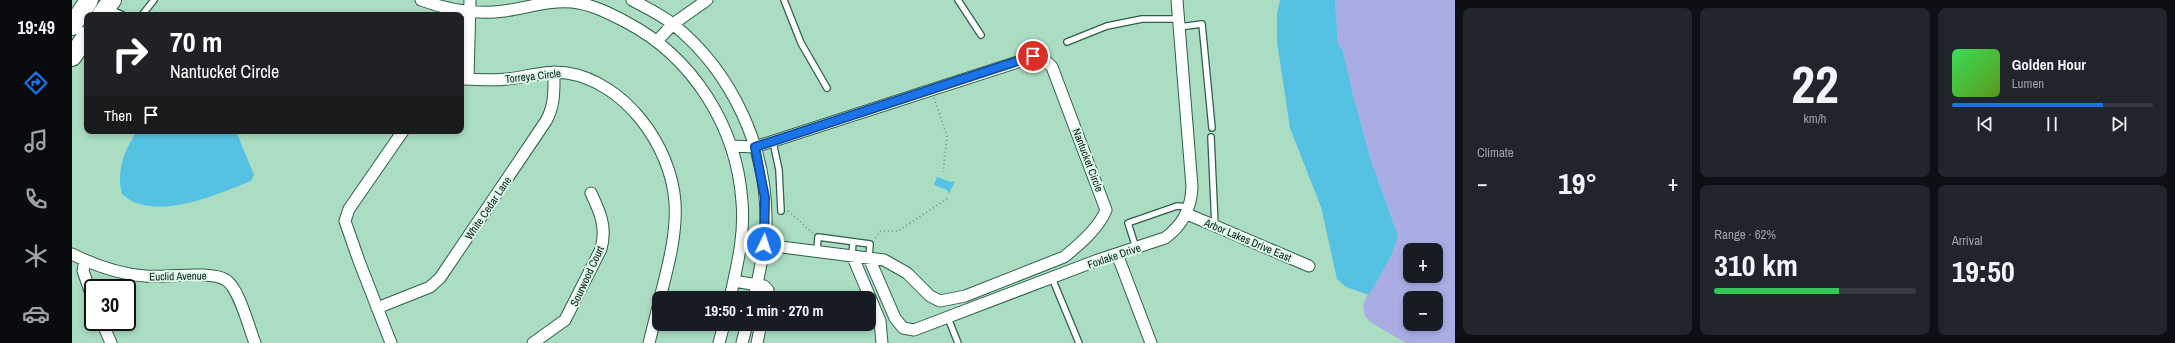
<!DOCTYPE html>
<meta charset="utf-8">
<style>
:root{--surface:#171b24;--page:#20242c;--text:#f1f3f6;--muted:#9ea1a6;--line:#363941;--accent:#1a73e8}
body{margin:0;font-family:"Archivo Narrow",sans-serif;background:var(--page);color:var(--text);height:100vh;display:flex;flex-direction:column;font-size:15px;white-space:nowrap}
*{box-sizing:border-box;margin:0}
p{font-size:13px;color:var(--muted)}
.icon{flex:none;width:22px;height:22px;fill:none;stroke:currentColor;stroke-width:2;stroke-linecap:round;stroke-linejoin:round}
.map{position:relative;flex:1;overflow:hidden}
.sheet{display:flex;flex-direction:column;gap:8px;padding:8px;background:#0d0f14;width:720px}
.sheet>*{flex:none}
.guide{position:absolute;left:12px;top:12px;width:380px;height:122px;border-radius:8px;box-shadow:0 2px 6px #0003;background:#202124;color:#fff;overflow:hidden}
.buttons{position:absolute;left:1331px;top:243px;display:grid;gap:8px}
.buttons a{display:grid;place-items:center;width:40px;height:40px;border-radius:8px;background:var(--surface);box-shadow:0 2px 6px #0003;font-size:20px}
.speed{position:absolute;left:12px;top:279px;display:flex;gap:8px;font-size:20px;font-weight:700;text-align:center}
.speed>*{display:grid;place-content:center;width:52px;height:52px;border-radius:50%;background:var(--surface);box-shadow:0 2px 6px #0003;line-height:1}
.speed .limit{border:2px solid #111;border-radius:6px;background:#fff;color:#111}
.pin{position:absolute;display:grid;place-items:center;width:34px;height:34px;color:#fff;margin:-17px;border:2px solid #fff;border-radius:50%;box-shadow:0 1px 4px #0007}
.me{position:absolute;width:44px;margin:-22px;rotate:4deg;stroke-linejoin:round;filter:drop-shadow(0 0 3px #0008)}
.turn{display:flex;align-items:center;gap:14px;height:84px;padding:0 20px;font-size:18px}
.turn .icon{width:52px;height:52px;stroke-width:2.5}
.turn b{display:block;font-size:28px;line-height:34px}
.then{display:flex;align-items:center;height:38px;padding:0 20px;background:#0003;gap:8px;font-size:15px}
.big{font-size:30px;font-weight:700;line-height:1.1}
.sheet .tile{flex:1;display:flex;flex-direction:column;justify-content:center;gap:6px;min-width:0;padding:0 14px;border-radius:8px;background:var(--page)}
.sheet .dial{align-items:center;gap:0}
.dial b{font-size:52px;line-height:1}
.song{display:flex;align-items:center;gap:12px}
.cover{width:48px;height:48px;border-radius:6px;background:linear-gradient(135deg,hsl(130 70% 55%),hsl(90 70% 35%))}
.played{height:4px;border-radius:2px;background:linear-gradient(90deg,var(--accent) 75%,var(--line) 75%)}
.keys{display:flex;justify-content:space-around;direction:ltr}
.heat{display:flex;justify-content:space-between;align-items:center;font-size:22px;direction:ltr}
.charge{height:6px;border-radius:3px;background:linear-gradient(90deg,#34c759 62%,var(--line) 0)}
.sheet .tiles{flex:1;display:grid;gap:8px;grid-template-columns:repeat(3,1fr)}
.tile:first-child{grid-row:span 2}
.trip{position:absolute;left:580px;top:291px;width:224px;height:40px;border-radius:8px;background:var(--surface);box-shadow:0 2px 6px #0003;font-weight:700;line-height:40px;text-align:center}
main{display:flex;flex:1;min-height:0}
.dock{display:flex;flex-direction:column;width:72px;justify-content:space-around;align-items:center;background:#090b0e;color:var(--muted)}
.dock .icon{width:28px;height:28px}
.dock .on{color:var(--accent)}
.dock b{font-size:18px;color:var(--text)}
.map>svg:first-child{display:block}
.green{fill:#a9ade4;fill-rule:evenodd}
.water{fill:#55c2e3}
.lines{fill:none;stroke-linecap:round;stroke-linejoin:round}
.service-casing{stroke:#2f5f48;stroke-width:8}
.minor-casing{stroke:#2f5f48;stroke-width:13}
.primary-casing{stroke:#2f5f48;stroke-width:20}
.path{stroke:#739b87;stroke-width:2;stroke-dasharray:1 3;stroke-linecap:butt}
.service{stroke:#fff;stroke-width:5.5}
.minor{stroke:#fff;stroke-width:11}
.primary{stroke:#fff;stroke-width:18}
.route-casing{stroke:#114b97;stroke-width:10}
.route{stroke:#1a73e8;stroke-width:7}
.labels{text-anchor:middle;stroke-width:4;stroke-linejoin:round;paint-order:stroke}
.street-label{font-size:11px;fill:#0a1e15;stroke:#def7e9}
</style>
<main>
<nav class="dock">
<b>19:49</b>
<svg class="icon on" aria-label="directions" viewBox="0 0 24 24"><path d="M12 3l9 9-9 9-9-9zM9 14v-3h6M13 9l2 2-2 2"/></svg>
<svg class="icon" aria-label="music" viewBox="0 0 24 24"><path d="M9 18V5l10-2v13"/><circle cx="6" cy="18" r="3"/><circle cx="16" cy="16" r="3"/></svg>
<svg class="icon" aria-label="phone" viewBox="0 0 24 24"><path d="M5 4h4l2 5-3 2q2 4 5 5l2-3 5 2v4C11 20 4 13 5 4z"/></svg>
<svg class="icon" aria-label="climate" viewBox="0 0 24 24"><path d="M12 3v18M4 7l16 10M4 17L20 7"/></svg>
<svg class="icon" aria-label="car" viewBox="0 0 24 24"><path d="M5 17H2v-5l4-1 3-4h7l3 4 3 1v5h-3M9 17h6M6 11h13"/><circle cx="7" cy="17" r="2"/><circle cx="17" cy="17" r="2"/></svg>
</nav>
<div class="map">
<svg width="1383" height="343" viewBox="0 0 1383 343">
<rect width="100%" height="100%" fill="#aaddc2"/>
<path class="green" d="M1263 0H1383V343H1334L1298 322 1293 316 1291 306 1294 298 1320 254 1326 236 1299 160 1281 95 1271 51 1266 44ZM1338 250H1364V276H1338ZM1338 298H1364V324H1338Z"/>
<path class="water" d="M1208 0H1263L1266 44 1271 51 1281 95 1299 160 1326 236 1320 254 1297 295 1274 287 1265 279 1249 207 1218 128 1205 42V14Z
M65 131H164L182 175 179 181C146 194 99 215 64 203 59 201 54 197 50 194 44 171 52 151 65 131Z
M865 177 879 182 883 181 877 194 875 190 862 185Z"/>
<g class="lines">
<defs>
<path id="service" d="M712 0 729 43 755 88
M886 0 909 35
M37 9 51 15
M70 15 82 0
M1107 27 1130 24 1140 128
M995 42 1035 26 1070 19H1106
M1139 137 1143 226
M701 142 707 170 709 211
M1064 248 1056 223 1105 206 1117 207
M745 251 746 237 798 244 797 258
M780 255 781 242
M980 278 1007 343
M876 318 886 343"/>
<path id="minor" d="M349 0C376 10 402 15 432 11 455 8 476 0 500 2 519 4 537 13 554 22 621 57 665 127 670 202 673 235 665 266 658 298
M560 0C573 7 590 15 602 25 661 73 696 150 694 226 693 250 687 274 682 298
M585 41 601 24 635 0
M389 79C404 79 420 81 435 79 454 77 475 70 495 73 553 82 599 146 603 202 605 235 596 266 588 298
M396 79 398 0
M659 146 683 147 961 57 972 59 980 67 1034 210C1027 228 1007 245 992 257L893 296 868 301 858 296 835 273 812 260 670 242
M1115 214 1237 266
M0 254C22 265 48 274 73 276 93 278 139 270 154 280 167 288 177 328 183 343
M1045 254 1079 343
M780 255 808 321 810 343
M797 258 823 318 831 328 842 330 1026 260 1093 238C1111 225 1119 209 1120 187L1105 0
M13 260 11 271 21 299
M662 281 692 286 696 290 695 298
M305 308 358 287 368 278 474 121C483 105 482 90 482 72
M30 322 39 343
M319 343 287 261 273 221 277 209 331 131
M461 343 493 320 529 249C535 227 528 212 519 193
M577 343 587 303
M647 343 652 324
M670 343 675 324
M685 343 689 324"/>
<path id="primary" d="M29 15 40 0
M0 26 17 0
M0 57 15 35"/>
</defs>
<use href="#service" class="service-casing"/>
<use href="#minor" class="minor-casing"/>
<use href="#primary" class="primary-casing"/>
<path class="path" d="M862 98 875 136 871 172
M716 211 741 233
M803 238 809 231H826L876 198"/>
<use href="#service" class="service"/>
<use href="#minor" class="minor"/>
<use href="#primary" class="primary"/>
</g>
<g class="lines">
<defs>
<path id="route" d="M692 244 693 198 683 147 961 56"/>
</defs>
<use href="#route" class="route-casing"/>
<use href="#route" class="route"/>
</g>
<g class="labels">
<g class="street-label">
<text transform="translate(461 76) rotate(-6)" y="4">Torreya Circle</text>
<text transform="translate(1016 160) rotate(69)" y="4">Nantucket Circle</text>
<text transform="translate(416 208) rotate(-56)" y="4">White Cedar Lane</text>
<text transform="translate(1176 240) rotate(23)" y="4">Arbor Lakes Drive East</text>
<text transform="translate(1042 256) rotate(-19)" y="4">Foxlake Drive</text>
<text transform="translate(106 276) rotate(-1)" y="4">Euclid Avenue</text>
<text transform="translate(515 276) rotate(-65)" y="4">Sourwood Court</text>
</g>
</g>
</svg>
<div class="buttons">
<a>+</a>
<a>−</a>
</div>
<div class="speed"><div class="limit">30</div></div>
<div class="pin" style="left:961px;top:56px;background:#d93025"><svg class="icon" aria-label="arrive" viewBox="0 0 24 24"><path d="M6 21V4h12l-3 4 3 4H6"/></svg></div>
<svg class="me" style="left:692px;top:244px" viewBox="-20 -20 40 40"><circle r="17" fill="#1a73e8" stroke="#fff" stroke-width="3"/><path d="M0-11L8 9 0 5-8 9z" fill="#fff"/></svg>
<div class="trip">19:50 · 1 min · 270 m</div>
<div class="guide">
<div class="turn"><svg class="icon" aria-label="right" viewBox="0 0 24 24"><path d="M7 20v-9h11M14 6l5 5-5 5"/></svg><div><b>70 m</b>Nantucket Circle</div></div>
<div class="then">Then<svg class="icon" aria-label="arrive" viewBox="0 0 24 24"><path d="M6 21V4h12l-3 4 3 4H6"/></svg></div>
</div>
</div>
<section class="sheet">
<div class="tiles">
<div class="tile"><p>Climate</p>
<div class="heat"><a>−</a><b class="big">19°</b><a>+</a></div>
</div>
<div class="tile dial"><b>22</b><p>km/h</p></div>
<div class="tile">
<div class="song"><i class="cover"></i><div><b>Golden Hour</b><p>Lumen</p></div></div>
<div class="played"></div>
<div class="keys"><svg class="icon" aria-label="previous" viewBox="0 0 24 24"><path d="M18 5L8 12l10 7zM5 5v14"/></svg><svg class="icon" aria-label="pause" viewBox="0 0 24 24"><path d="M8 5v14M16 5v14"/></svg><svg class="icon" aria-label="next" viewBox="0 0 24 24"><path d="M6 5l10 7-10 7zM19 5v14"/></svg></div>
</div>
<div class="tile"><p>Range · 62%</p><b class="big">310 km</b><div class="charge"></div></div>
<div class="tile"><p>Arrival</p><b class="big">19:50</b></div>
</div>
</section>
</main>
